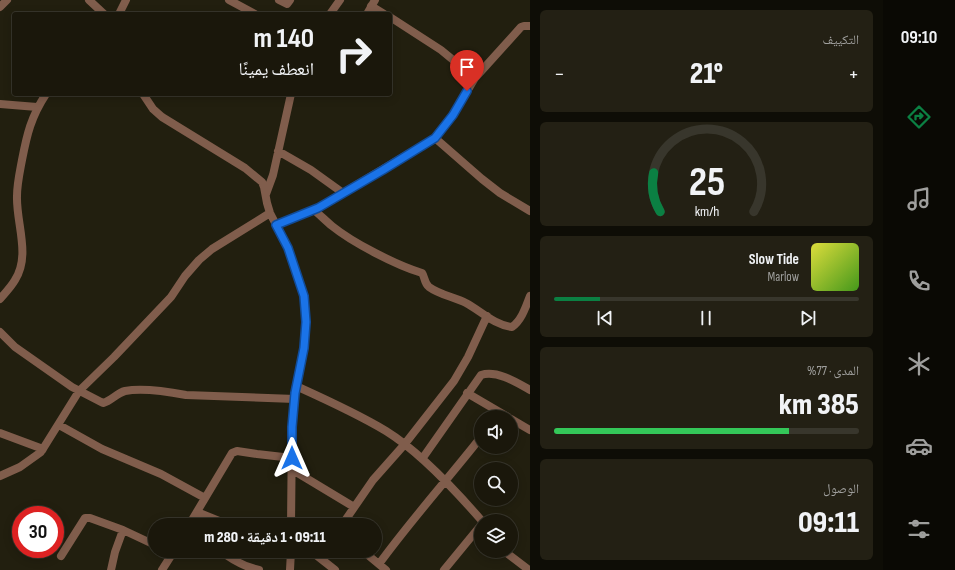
<!DOCTYPE html>
<html lang="ar">
<meta charset="utf-8">
<style>
:root{--surface:#1a170b;--page:#232014;--text:#f1f3f6;--muted:#9f9f9d;--line:#38362c;--accent:#0b8043}
body{margin:0;font-family:"Sofia Sans Condensed","Noto Naskh Arabic",sans-serif;background:var(--page);color:var(--text);direction:rtl;height:100vh;display:flex;flex-direction:column;font-size:15px;white-space:nowrap}
*{box-sizing:border-box;margin:0}
p{font-size:13px;color:var(--muted)}
.icon{flex:none;width:22px;height:22px;fill:none;stroke:currentColor;stroke-width:2;stroke-linecap:round;stroke-linejoin:round}
.map{position:relative;flex:1;overflow:hidden;direction:ltr}
.side{display:flex;flex-direction:column;gap:10px;padding:10px;background:#0e0d06;width:353px}
.side>*{flex:none}
.guide{position:absolute;left:12px;top:12px;width:380px;height:84px;border-radius:4px;box-shadow:0 2px 10px #0003,0 0 0 1px var(--line);direction:rtl;background:#1a170b;color:var(--text);overflow:hidden}
.buttons{position:absolute;left:474px;top:410px;display:grid;gap:8px}
.buttons a{display:grid;place-items:center;width:44px;height:44px;border-radius:50%;background:var(--surface);box-shadow:0 2px 10px #0003,0 0 0 1px var(--line);font-size:20px}
.speed{position:absolute;left:12px;top:506px;display:flex;gap:8px;font-size:20px;font-weight:700;text-align:center}
.speed>*{display:grid;place-content:center;width:52px;height:52px;border-radius:50%;background:var(--surface);box-shadow:0 2px 10px #0003,0 0 0 1px var(--line);line-height:1}
.speed .limit{border:6px solid #d22;background:#fff;color:#111}
.pin{position:absolute;display:grid;place-items:center;width:34px;height:34px;color:#fff;margin:-41px -17px;border-radius:50% 50% 50% 0;rotate:-45deg;box-shadow:0 0 4px #0007}
.pin .icon{rotate:45deg}
.me{position:absolute;width:44px;margin:-22px;rotate:0deg;stroke-linejoin:round;filter:drop-shadow(0 0 3px #0008)}
.turn{display:flex;align-items:center;gap:14px;height:84px;padding:0 12px;font-size:18px}
.turn .icon{width:52px;height:52px;stroke-width:2.5}
.turn b{display:block;font-size:28px;line-height:34px}
.big{font-size:30px;font-weight:800;line-height:1.1}
.side .tile{flex:1;display:flex;flex-direction:column;justify-content:center;gap:6px;min-width:0;padding:0 14px;border-radius:6px;background:var(--page)}
.side .dial{align-items:center;gap:0}
.dial svg{height:104px;overflow:visible;fill:none;stroke:var(--line);stroke-width:7;stroke-linecap:round;text-anchor:middle}
.dial text{fill:var(--text);stroke:none}
.song{display:flex;align-items:center;gap:12px}
.cover{width:48px;height:48px;border-radius:6px;background:linear-gradient(135deg,hsl(60 70% 55%),hsl(100 70% 35%))}
.played{height:4px;border-radius:2px;background:linear-gradient(90deg,var(--accent) 15%,var(--line) 15%)}
.keys{display:flex;justify-content:space-around;direction:ltr}
.heat{display:flex;justify-content:space-between;align-items:center;font-size:22px;direction:ltr}
.charge{height:6px;border-radius:3px;background:linear-gradient(90deg,#34c759 77%,var(--line) 0)}
.trip{position:absolute;left:148px;top:518px;width:234px;height:40px;border-radius:20px;background:var(--surface);box-shadow:0 2px 10px #0003,0 0 0 1px var(--line);font-weight:800;line-height:40px;text-align:center;direction:rtl}
main{display:flex;flex:1;min-height:0}
.dock{display:flex;flex-direction:column;width:72px;justify-content:space-around;align-items:center;background:#0a0904;color:var(--muted)}
.dock .icon{width:28px;height:28px}
.dock .active{color:var(--accent)}
.dock b{font-size:18px;color:var(--text)}
.map>svg:first-child{display:block}
.lines{fill:none;stroke-linecap:round;stroke-linejoin:round}
.minor{stroke:#805d4c;stroke-width:8}
.route-casing{stroke:#114b97;stroke-width:10}
.route{stroke:#1a73e8;stroke-width:7}
</style>
<main>
<nav class="dock">
<b>09:10</b>
<svg class="icon active" aria-label="directions" viewBox="0 0 24 24"><path d="M12 3l9 9-9 9-9-9zM9 14v-3h6M13 9l2 2-2 2"/></svg>
<svg class="icon" aria-label="music" viewBox="0 0 24 24"><path d="M9 18V5l10-2v13"/><circle cx="6" cy="18" r="3"/><circle cx="16" cy="16" r="3"/></svg>
<svg class="icon" aria-label="phone" viewBox="0 0 24 24"><path d="M5 4h4l2 5-3 2q2 4 5 5l2-3 5 2v4C11 20 4 13 5 4z"/></svg>
<svg class="icon" aria-label="climate" viewBox="0 0 24 24"><path d="M12 3v18M4 7l16 10M4 17L20 7"/></svg>
<svg class="icon" aria-label="car" viewBox="0 0 24 24"><path d="M5 17H2v-5l4-1 3-4h7l3 4 3 1v5h-3M9 17h6M6 11h13"/><circle cx="7" cy="17" r="2"/><circle cx="17" cy="17" r="2"/></svg>
<svg class="icon" aria-label="filters" viewBox="0 0 24 24"><path d="M4 7h16M4 17h16"/><circle cx="9" cy="7" r="2"/><circle cx="15" cy="17" r="2"/></svg>
</nav>
<section class="side">
<div class="tile"><p>التكييف</p>
<div class="heat"><a>−</a><b class="big">21°</b><a>+</a></div>
</div>
<div class="tile dial"><svg viewBox="0 0 100 80">
<path d="M14 69A42 42 0 1 1 86 69"/>
<path d="M14 69A42 42 0 0 1 9 39" stroke="#0b8043"/>
<text x="50" y="56" font-size="32" font-weight="700">25</text>
<text x="50" y="72" font-size="11">km/h</text>
</svg></div>
<div class="tile">
<div class="song"><i class="cover"></i><div><b>Slow Tide</b><p>Marlow</p></div></div>
<div class="played"></div>
<div class="keys"><svg class="icon" aria-label="previous" viewBox="0 0 24 24"><path d="M18 5L8 12l10 7zM5 5v14"/></svg><svg class="icon" aria-label="pause" viewBox="0 0 24 24"><path d="M8 5v14M16 5v14"/></svg><svg class="icon" aria-label="next" viewBox="0 0 24 24"><path d="M6 5l10 7-10 7zM19 5v14"/></svg></div>
</div>
<div class="tile"><p>المدى · 77%</p><b class="big">385 km</b><div class="charge"></div></div>
<div class="tile"><p>الوصول</p><b class="big">09:11</b></div>
</section>
<div class="map">
<svg width="530" height="570" viewBox="0 0 530 570">
<rect width="100%" height="100%" fill="#221f0f"/>
<g class="lines">
<path class="minor" d="M89 0 104 14
M229 0 255 14
M279 0 287 4 290 0
M371 6 384 14
M0 7 7 0
M119 14 126 0
M330 14 340 0
M367 14 375 0
M390 17 441 50 475 78 453 115 435 138 482 179 500 193 530 211
M475 78 521 27 524 26H530
M143 94 153 109 162 117 245 168 262 182 264 187 267 203 270 213 288 248 304 296 306 322 304 348 295 393 292 427 291 525
M0 104 37 107
M278 151 311 170 343 193
M266 194 273 175 291 94
M314 210C320 215 326 221 332 226 353 243 396 265 422 273 425 277 424 283 429 287 440 295 454 297 466 303 481 311 494 325 512 327 522 320 526 306 530 296
M276 225 318 208 435 138
M0 299C5 293 11 287 15 280 31 255 16 223 17 196 17 184 20 171 22 160 27 134 31 117 46 94
M0 332 15 347 72 387 103 403C111 401 117 393 125 391 141 388 170 392 186 395L295 399
M296 386C327 400 358 414 386 431 420 452 456 491 482 521
M467 393 508 417
M511 419 530 430
M59 425 102 449 161 474 205 498
M0 433 43 449
M422 459 481 375C497 370 516 382 530 390
M291 469 354 507
M0 476 20 467 41 452 79 391 114 357 171 297 185 276 199 260 212 249 270 213
M197 512 229 525
M189 525 232 453 237 451 257 454 292 458
M342 525 373 480 404 445 454 381 468 357 487 316
M221 551C232 560 246 567 259 570
M311 551 335 570
M363 551 386 570
M504 551 529 570
M61 556 85 518H90L123 530
M379 564C411 520 448 479 481 437
M111 570 115 552 123 530 155 545
M162 570 174 551
M290 570 291 551
M444 570 481 525"/>
</g>
<g class="lines">
<defs>
<path id="route" d="M292 458V427L295 393 304 348 306 322 304 296 288 248 276 225 318 208 383 170 435 138 453 115 467 91"/>
</defs>
<use href="#route" class="route-casing"/>
<use href="#route" class="route"/>
</g>
</svg>
<div class="buttons">
<a><svg class="icon" aria-label="sound" viewBox="0 0 24 24"><path d="M4 9h4l5-4v14l-5-4H4zM17 9q2 3 0 6"/></svg></a>
<a><svg class="icon" aria-label="search" viewBox="0 0 24 24"><circle cx="10" cy="10" r="6"/><path d="M15 15l6 6"/></svg></a>
<a><svg class="icon" aria-label="layers" viewBox="0 0 24 24"><path d="M12 4l9 5-9 5-9-5zM3 14l9 5 9-5"/></svg></a>
</div>
<div class="speed"><div class="limit">30</div></div>
<div class="pin" style="left:467px;top:91px;background:#d93025"><svg class="icon" aria-label="arrive" viewBox="0 0 24 24"><path d="M6 21V4h12l-3 4 3 4H6"/></svg></div>
<svg class="me" style="left:292px;top:458px" viewBox="-20 -20 40 40"><path d="M0-17L14 15 0 8-14 15z" fill="#1a73e8" stroke="#fff" stroke-width="4"/></svg>
<div class="trip">09:11 · 1 دقيقة · 280 m</div>
<div class="guide">
<div class="turn"><svg class="icon" aria-label="right" viewBox="0 0 24 24"><path d="M7 20v-9h11M14 6l5 5-5 5"/></svg><div><b>140 m</b>انعطف يمينًا</div></div>
</div>
</div>
</main>
